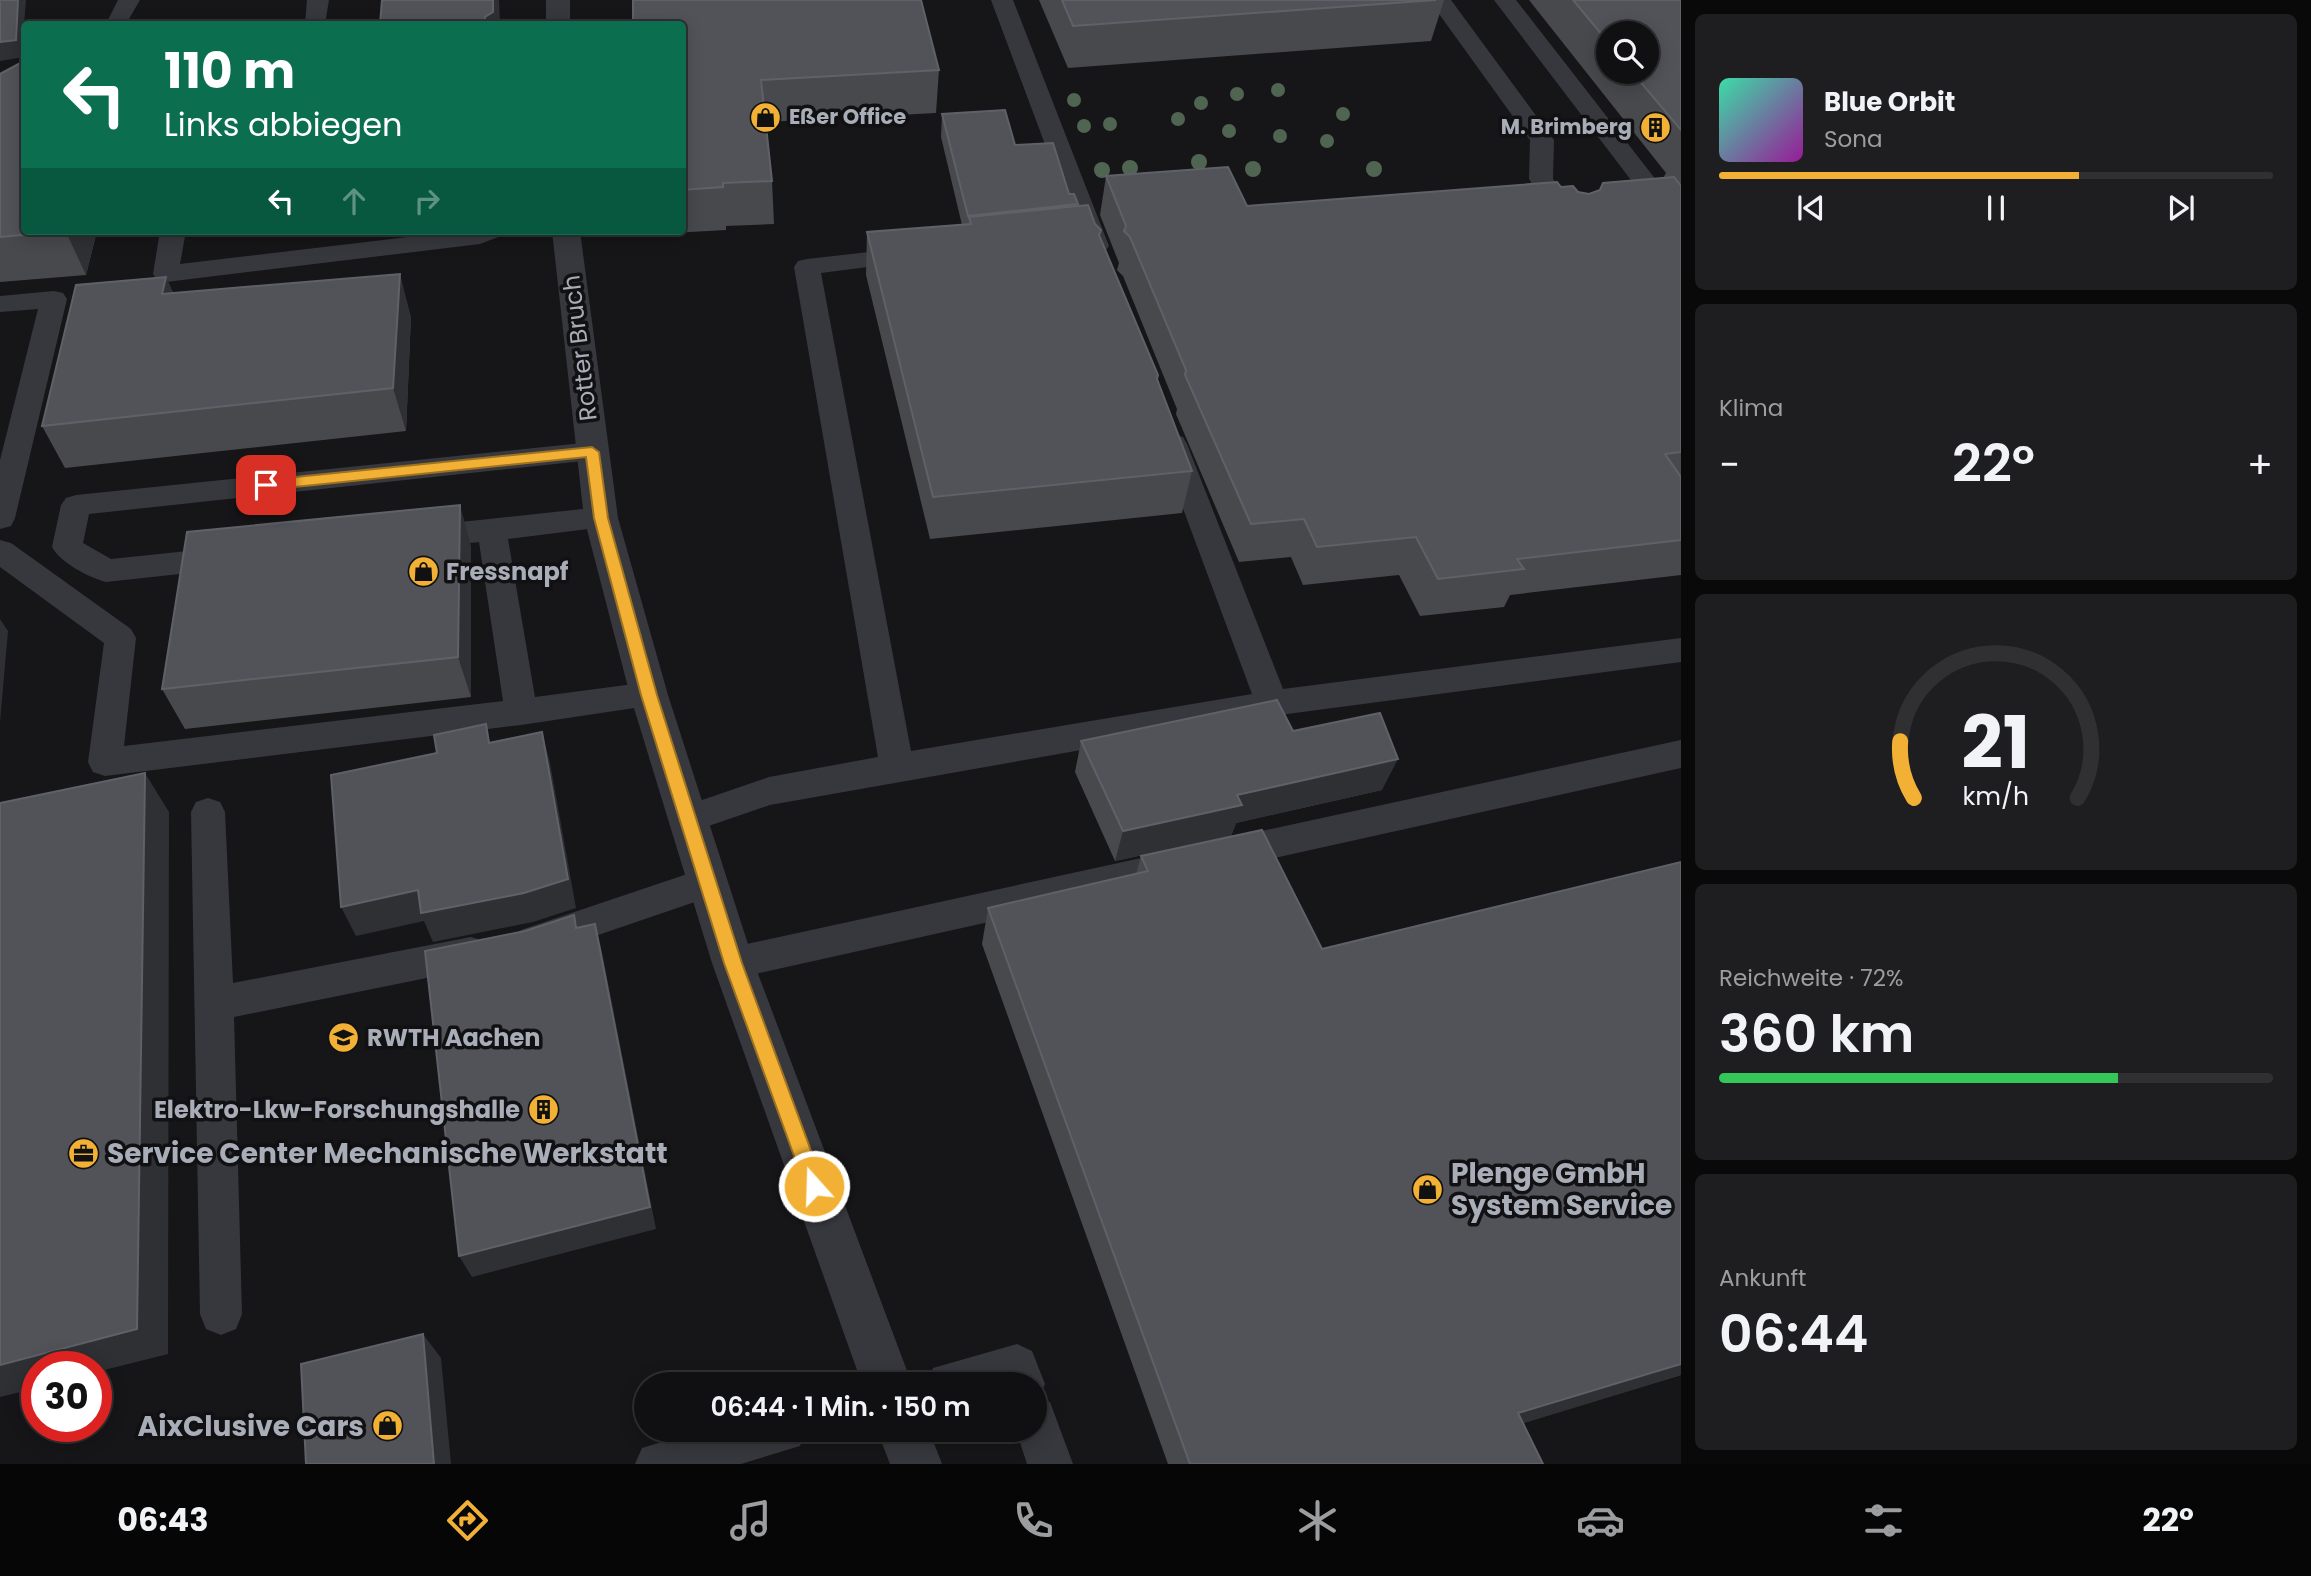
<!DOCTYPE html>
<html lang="de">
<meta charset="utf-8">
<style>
:root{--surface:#101012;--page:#1e1e20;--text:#f1f3f6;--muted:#9c9d9f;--line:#303032;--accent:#f2b134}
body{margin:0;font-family:Poppins,sans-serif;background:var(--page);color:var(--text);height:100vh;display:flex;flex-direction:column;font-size:26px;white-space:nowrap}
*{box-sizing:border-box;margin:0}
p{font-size:23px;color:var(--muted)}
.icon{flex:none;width:38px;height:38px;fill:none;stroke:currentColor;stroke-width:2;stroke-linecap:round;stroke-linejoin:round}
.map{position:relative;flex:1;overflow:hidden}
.panel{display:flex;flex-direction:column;gap:14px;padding:14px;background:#09090a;width:630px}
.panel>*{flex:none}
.guide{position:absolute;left:21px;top:21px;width:665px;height:214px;border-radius:7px;box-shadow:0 4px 18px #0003,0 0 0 2px var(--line);background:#0b6e4f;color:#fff;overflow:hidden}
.buttons{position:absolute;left:1596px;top:21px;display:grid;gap:14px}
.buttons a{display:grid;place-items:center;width:63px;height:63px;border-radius:50%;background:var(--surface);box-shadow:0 4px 18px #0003,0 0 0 2px var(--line);font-size:35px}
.speed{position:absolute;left:21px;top:1351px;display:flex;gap:14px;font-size:35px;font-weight:700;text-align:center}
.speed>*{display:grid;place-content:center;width:91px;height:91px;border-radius:50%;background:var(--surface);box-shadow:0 4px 18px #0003,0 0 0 2px var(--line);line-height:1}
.speed .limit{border:10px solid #d22;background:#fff;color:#111}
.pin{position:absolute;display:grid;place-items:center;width:60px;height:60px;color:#fff;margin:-30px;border-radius:14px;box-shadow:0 4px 10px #0006}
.me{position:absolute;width:77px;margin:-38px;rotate:340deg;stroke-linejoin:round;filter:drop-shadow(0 0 5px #0008)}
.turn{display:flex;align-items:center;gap:24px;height:147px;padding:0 28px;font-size:32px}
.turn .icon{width:91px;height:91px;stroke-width:2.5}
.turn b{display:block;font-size:49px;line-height:60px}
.lanes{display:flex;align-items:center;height:66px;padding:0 28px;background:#0003;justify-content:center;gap:35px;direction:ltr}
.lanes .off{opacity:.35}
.big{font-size:52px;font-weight:600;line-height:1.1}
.panel .widget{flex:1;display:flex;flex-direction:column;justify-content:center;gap:10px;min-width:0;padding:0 24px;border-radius:10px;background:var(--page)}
.panel .dial{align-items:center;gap:0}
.dial svg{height:182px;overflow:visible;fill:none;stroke:var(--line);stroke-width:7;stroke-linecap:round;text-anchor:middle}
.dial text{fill:var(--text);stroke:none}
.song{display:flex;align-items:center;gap:21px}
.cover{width:84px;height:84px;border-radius:10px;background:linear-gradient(135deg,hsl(160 70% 55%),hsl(300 70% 35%))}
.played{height:7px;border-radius:4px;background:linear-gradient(90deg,var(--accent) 65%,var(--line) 65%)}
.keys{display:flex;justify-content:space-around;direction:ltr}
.heat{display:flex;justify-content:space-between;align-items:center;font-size:38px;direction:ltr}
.charge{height:10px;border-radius:5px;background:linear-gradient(90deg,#34c759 72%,var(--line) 0)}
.trip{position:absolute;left:634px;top:1372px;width:413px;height:70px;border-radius:35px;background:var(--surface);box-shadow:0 4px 18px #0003,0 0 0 2px var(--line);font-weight:600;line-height:70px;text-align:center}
.menu{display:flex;height:112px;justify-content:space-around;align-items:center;background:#060607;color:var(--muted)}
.menu .icon{width:49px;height:49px}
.menu .on{color:var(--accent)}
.menu b{font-size:32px;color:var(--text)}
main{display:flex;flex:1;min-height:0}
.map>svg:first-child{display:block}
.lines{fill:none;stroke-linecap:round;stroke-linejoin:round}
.service{fill:#37383d;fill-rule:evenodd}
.minor{fill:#37383d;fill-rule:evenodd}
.tree{fill:#506452}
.wall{fill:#47494d;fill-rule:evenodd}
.shaded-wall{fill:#2f3033}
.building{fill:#525359;stroke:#5f6168;stroke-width:2}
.route{fill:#f2b134;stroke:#9d7322;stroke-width:2}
.labels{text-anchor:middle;stroke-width:7;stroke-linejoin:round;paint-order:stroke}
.far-poi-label{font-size:21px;font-weight:bold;fill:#a8adb8;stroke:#111113;text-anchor:start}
.street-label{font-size:24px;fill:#a8adb8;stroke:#111113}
.poi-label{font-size:24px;font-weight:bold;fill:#a8adb8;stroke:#111113;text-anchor:start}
.near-poi-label{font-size:28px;font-weight:bold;fill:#a8adb8;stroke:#111113;text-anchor:start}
</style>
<main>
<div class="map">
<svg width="1681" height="1464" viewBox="0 0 1681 1464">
<rect width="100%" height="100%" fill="#161618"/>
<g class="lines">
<path class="service" d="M118 0H140L126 24H106Z
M307 0H329L325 24H305Z
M991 0H1013L1109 246 1105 251 1096 254 1087 251 1083 246Z
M1429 0H1451L1554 140 1553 179 1580 219 1577 224 1568 226 1559 224 1529 179 1530 140Z
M1494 0H1516L1681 212V236L1672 234Z
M160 231H186L180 264 459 231H505L501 236 480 244 166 282 157 280 153 274Z
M913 247 922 250 926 255 922 260 821 273 911 751 1252 694 1159 444 1163 437 1173 434 1183 437 1187 444 1283 689 1681 638V662L1272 716 1265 714 1252 720 770 805 688 833 676 829 671 819 676 809 769 777 878 757 794 267 798 261 807 259Z
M54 291 63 293 67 299 15 518 11 526 0 529V460L38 309 0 312V296Z
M592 442 602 445 606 452 602 459 89 514 83 543 111 559 226 547 237 550 241 558 237 566 226 569 106 582C88 577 61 563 52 547L61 505 66 498 76 495Z
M601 507 612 510 616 518 612 526 508 539 535 697 649 682 661 686 665 695 661 704 521 725 105 776 93 772 88 762 104 643 0 567V540L11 543 131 629 136 638 124 746 503 701 479 542 423 548 412 545 408 537 412 529 423 526Z
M1681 740V768L1225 869 1213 865 1207 854 1213 843 1225 839Z
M208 798 220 802 225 812 233 983 471 937 484 941 489 953 484 965 471 969 234 1017 242 1314 236 1329 221 1335 206 1329 200 1314 191 812 196 802Z
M1169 852 1182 856 1187 867 1182 878 1169 882 733 979 720 975 714 963 720 951 733 947Z
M708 867 721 871 726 882 721 893 534 957 521 952 516 941 521 930Z
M1017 1344 1032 1351 1045 1384 1039 1398 1050 1402 1073 1464H1027L1016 1430H1034V1384H927L933 1368Z
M701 1430H806L800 1446 741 1464H635L642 1448Z"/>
<path class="minor" d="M546 0H570V24H546Z
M552 231H580L618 518 668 695 754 963 912 1384H862L712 963 630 695 584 518Z
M877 1430H929L942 1464H890Z"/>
</g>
<g class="tree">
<circle cx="1278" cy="90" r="7"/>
<circle cx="1237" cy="94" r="7"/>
<circle cx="1074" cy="100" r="7"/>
<circle cx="1201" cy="103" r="7"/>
<circle cx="1343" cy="114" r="7"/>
<circle cx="1178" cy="119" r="7"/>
<circle cx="1110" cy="124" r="7"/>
<circle cx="1084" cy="126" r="7"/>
<circle cx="1229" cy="131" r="7"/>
<circle cx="1280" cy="136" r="7"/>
<circle cx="1327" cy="141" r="7"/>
<circle cx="1199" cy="162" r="8"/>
<circle cx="1130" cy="168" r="8"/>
<circle cx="1253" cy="169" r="8"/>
<circle cx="1374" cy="169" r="8"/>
<circle cx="1102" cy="170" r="8"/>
</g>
<path class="wall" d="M1039 0H1444L1431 41 1068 68Z
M1529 0H1681V575L1510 595 1504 607 1420 616 1399 575 1303 585 1291 557 1239 562 1176 414 1177 409 1123 276 1117 270 1119 263 1100 215 1106 176 1247 206 1561 187 1589 194 1663 178 1666 173ZM1608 33 1647 72H1608Z
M682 24 939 70 936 113 766 122 772 181 774 224 726 226V230L636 235V231H682Z
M0 74 24 231H97L86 275 0 282Z
M942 114 1015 145 1069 194 1078 204 1077 206 1100 237 1192 471 1182 513 930 539 866 275 867 232 962 225 941 137Z
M166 277 173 293 411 317 406 431 65 468 42 426Z
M471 546V697L185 729 162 689Z
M1293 731 1382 790 1236 823 1231 836 1115 861 1075 772 1081 741Z
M1141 856 1322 949 1681 862V1375L1523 1423 1543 1464H1168L982 944 988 908 1136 874Z"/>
<path class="shaded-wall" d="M18 0H26L24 24V57L0 61V42Z
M493 0H499L500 24H485V17Z
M66 231H97L86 275 66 232Z
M400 274 411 317 406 431 393 388Z
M166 277 184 320 162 294Z
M460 505 471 546V697L458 657Z
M0 619 8 631 0 722Z
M542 732 550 763 576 908 533 922 433 942 424 921 356 936 341 907Z
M1398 759 1382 790 1236 823 1231 836 1115 861 1123 831 1237 795Z
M145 773 169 812 168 1354 96 1372V1367H37V1388L0 1397V1365Z
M595 924 602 952 656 1229 472 1277 459 1256Z
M423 1334 441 1358 451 1464H434Z
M1681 1364V1375L1488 1434 1518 1413Z"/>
<path class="building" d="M0 0H18L16 40 0 42Z
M382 0H493V12L485 17V24H380Z
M633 0H921L939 70 761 80 772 181 723 183V187L682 190V24H633Z
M1062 0H1436L1073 26Z
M1573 0H1681V130L1632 72H1647V33H1608V42Z
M24 61V231H66L0 237V74Z
M1005 110 1015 145 1053 143 1069 194H1074L1078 204 968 216 942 114Z
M1228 167 1247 206 1557 182 1561 187 1573 186 1578 192 1589 194 1600 190 1603 183 1674 177 1681 186V452L1665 454 1681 477V540L1517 559 1524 569 1438 579 1416 537 1317 547 1304 519 1251 524 1185 375 1186 370 1130 237 1124 231 1126 226 1106 176Z
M1088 205 1095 224 1101 230 1099 235 1158 375 1157 379 1192 471 933 497 867 232 971 224 969 217Z
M400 274 393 388 42 426 76 285 166 277 162 294Z
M460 505 458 657 162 689 187 532Z
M1277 700 1293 731 1380 713 1398 759 1237 795 1242 805 1123 831 1081 741Z
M486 724 489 743 542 732 568 879 524 893 421 913 418 890 341 907 331 775 437 753 434 735Z
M145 773 137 1329 0 1365V803Z
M1262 830 1322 949 1681 862V1364L1518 1413 1543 1464H1189H1190L988 908 1148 871 1141 856Z
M574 915 576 928 595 924 650 1207 459 1256 425 951 525 931Z
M423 1334 434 1464H306L301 1364Z"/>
<path class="route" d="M592 447 599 452 608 518 657 695 742 963 824 1186 821 1193 814 1196 807 1193 805 1186 724 963 641 695 594 518 586 457 266 490 259 485 266 480Z"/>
<defs>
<symbol id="shop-disc" viewBox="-11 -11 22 22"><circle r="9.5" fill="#f2b134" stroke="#111113"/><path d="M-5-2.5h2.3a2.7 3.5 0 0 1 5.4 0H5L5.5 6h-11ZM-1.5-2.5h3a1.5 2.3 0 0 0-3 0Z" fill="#111"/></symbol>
<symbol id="building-disc" viewBox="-11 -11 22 22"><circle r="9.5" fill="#f2b134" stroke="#111113"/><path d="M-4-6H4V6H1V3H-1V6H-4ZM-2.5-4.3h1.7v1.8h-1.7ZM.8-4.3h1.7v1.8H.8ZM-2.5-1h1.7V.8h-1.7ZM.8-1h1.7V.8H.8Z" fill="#111"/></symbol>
<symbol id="university-disc" viewBox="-11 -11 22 22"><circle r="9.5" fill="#f2b134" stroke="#111113"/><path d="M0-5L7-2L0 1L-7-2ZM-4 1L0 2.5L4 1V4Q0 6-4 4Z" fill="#111"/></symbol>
<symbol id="office-disc" viewBox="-11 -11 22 22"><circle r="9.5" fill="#f2b134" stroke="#111113"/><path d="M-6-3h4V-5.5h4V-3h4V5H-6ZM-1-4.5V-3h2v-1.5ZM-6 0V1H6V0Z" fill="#111"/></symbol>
</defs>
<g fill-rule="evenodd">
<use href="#shop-disc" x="748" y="100" width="35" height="35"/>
<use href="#building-disc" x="1638" y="110" width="35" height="35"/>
<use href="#shop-disc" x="406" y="554" width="35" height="35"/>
<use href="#university-disc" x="326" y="1020" width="35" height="35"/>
<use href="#building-disc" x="526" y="1092" width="35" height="35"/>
<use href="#office-disc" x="66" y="1136" width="35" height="35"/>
<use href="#shop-disc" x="1410" y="1172" width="35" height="35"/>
<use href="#shop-disc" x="370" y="1408" width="35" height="35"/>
</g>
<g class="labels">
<g class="far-poi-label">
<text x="789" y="124">Eßer Office</text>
<text x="1632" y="134" text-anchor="end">M. Brimberg</text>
</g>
<g class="street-label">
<text transform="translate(580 348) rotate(-97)" y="8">Rotter Bruch</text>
</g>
<g class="poi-label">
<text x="446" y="580">Fressnapf</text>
<text x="367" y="1046">RWTH Aachen</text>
<text x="520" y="1118" text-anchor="end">Elektro-Lkw-Forschungshalle</text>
</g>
<g class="near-poi-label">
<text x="107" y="1163">Service Center Mechanische Werkstatt</text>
<text x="1451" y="1183">Plenge GmbH<tspan x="1451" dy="32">System Service</tspan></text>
<text x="364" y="1436" text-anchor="end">AixClusive Cars</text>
</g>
</g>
</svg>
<div class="buttons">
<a><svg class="icon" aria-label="search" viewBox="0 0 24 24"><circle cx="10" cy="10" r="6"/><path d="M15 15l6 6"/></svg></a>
</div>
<div class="speed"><div class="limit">30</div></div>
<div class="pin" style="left:266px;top:485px;background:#d93025"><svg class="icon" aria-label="arrive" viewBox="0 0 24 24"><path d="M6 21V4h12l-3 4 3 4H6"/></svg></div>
<svg class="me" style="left:814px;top:1186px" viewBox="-20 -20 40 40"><circle r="17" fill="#f2b134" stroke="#fff" stroke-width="3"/><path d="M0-11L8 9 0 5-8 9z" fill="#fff"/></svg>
<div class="trip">06:44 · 1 Min. · 150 m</div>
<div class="guide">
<div class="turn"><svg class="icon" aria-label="left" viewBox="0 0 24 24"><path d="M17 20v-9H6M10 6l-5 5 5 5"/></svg><div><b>110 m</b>Links abbiegen</div></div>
<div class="lanes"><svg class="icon" aria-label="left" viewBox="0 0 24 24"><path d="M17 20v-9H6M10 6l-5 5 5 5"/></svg><svg class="icon off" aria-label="ahead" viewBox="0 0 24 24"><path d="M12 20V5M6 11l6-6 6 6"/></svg><svg class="icon off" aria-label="right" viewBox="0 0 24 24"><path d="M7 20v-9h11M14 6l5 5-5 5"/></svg></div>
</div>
</div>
<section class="panel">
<div class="widget">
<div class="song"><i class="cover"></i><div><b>Blue Orbit</b><p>Sona</p></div></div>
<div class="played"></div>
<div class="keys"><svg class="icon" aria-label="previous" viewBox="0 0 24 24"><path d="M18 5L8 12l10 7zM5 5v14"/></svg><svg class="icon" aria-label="pause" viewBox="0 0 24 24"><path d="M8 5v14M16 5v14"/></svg><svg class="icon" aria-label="next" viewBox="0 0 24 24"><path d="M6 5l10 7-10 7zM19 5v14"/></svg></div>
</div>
<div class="widget"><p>Klima</p>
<div class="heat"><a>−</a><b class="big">22°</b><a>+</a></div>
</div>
<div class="widget dial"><svg viewBox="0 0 100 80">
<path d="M14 69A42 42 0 1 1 86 69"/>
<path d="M14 69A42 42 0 0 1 8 44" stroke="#f2b134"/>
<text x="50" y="56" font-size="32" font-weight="700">21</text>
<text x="50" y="72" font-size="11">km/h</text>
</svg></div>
<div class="widget"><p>Reichweite · 72%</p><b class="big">360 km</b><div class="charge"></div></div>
<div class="widget"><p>Ankunft</p><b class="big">06:44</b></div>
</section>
</main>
<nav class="menu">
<b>06:43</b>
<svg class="icon on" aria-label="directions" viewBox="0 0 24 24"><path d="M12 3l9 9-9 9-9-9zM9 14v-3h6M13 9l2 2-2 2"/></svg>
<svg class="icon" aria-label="music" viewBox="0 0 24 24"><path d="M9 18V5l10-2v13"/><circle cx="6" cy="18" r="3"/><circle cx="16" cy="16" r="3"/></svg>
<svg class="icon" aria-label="phone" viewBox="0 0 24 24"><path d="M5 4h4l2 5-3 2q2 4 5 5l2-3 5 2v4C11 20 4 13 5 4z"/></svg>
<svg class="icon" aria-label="climate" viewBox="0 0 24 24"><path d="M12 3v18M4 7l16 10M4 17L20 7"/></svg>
<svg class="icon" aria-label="car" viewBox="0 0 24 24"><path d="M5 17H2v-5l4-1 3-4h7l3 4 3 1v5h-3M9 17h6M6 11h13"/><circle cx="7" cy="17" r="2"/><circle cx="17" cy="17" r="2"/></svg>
<svg class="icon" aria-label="filters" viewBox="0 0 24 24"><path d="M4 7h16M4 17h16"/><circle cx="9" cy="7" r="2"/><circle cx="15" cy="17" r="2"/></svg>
<b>22°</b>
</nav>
